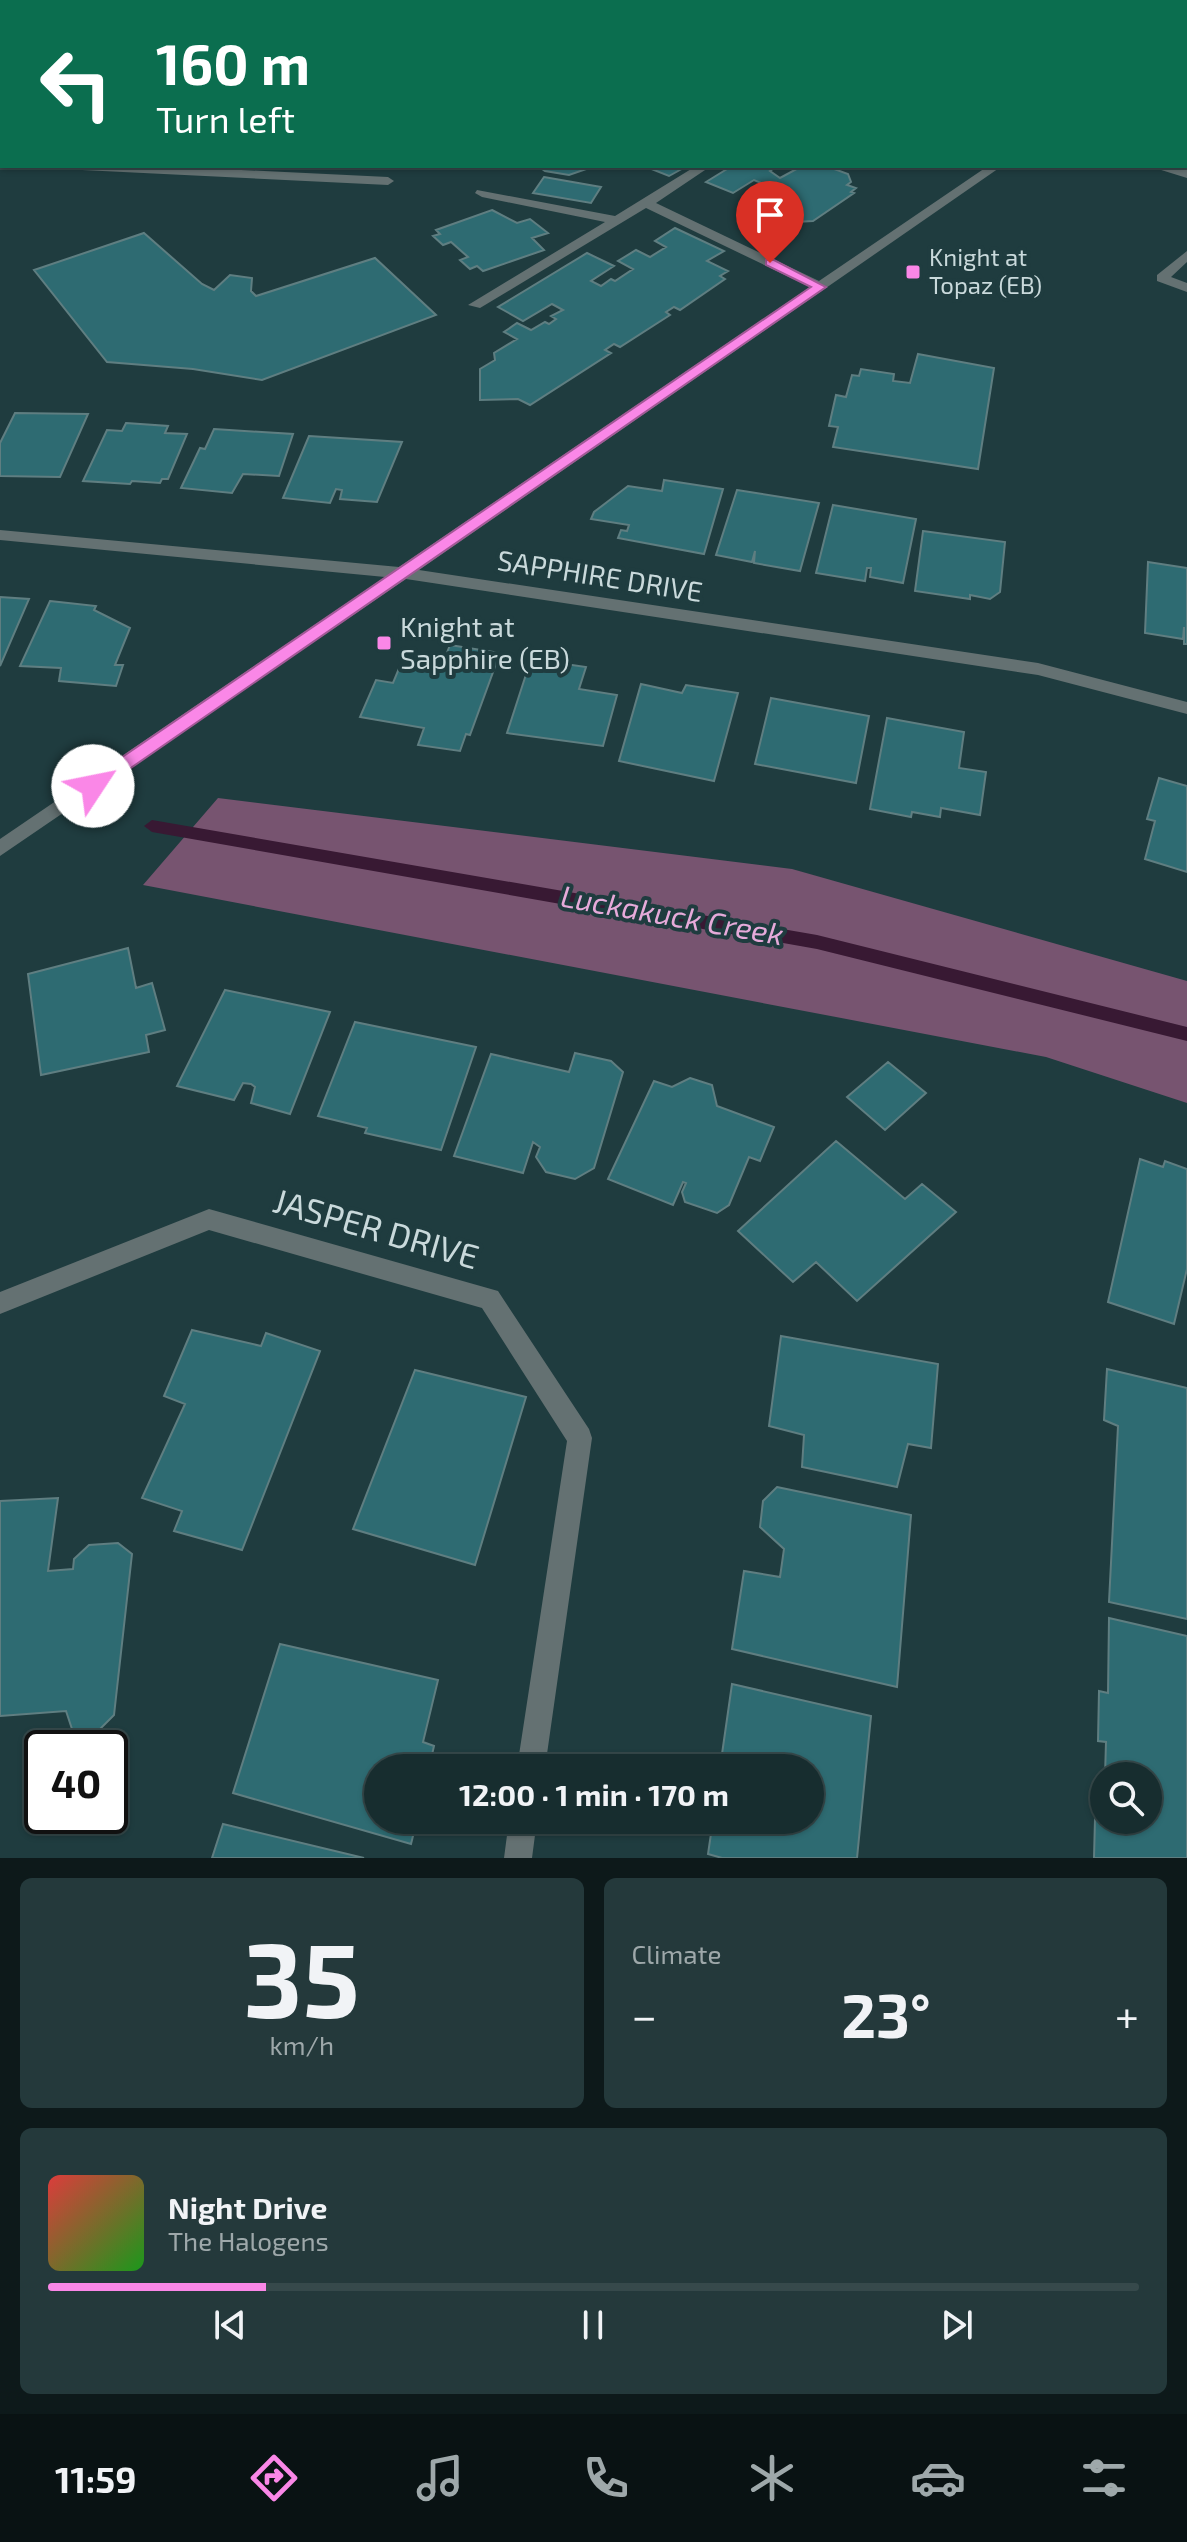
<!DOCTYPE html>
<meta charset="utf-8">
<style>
:root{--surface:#172d2f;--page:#24393b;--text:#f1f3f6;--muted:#9ea8aa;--line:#36494b;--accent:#fa87e7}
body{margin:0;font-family:"Exo 2",sans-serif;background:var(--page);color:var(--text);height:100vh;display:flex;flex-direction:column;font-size:30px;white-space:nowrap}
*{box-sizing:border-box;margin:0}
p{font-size:26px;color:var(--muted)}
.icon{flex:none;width:44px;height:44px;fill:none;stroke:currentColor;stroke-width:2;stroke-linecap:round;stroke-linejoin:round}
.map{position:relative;height:1858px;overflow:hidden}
.details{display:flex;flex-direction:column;gap:20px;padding:20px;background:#0d191a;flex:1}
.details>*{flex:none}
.hud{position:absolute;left:0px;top:0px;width:1188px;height:168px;box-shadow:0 2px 6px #0004,0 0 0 2px var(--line);background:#0b6e4f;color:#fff;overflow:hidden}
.fabs{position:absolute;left:1090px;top:1762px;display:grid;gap:16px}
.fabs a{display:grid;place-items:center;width:72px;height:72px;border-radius:50%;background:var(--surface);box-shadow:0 2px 6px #0004,0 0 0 2px var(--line);font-size:40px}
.speed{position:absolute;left:24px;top:1730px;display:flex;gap:16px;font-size:40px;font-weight:700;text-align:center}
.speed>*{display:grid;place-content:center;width:104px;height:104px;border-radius:50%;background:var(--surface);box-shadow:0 2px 6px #0004,0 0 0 2px var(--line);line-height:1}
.speed .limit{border:4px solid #111;border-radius:12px;background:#fff;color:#111}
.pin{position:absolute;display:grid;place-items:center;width:68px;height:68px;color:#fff;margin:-82px -34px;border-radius:50% 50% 50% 0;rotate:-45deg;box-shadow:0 0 8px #0007}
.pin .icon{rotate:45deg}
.me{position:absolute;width:88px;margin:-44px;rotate:56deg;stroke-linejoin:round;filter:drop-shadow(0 0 6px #0008)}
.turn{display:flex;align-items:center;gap:28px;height:168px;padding:0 24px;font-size:36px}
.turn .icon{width:104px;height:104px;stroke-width:2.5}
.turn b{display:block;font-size:56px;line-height:68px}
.big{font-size:60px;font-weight:700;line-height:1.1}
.details .card{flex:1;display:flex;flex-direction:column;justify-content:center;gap:12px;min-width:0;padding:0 28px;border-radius:12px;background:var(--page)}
.details .dial{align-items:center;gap:0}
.dial b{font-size:104px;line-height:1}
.song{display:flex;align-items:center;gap:24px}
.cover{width:96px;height:96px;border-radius:12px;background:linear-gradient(135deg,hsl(0 70% 55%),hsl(120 70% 35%))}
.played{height:8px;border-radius:4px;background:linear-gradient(90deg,var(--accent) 20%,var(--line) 20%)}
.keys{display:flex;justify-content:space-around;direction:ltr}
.heat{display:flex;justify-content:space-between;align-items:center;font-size:44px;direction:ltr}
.details .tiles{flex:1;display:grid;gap:20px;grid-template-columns:1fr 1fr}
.card:last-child{grid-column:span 2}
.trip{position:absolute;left:364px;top:1754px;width:460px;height:80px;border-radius:40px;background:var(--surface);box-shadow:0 2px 6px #0004,0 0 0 2px var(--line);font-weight:700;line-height:80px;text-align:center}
.dock{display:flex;height:128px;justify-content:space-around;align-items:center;background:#091213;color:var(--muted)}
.dock .icon{width:56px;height:56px}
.dock .current{color:var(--accent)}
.dock b{font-size:36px;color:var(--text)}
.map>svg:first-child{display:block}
.built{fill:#20484c}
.forest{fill:#775470}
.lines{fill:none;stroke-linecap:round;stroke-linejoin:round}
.stream{fill:#381933;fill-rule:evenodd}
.building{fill:#2e6b72;stroke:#5f7e81;stroke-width:2}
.minor{fill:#647172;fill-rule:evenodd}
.route{fill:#fa87e7;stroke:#a25896;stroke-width:2}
.poi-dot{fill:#fa87e7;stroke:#1f3c3f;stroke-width:3}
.labels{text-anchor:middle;stroke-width:8;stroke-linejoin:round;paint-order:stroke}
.far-poi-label{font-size:24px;fill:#c9d9db;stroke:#1f3c3f;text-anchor:start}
.street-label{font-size:28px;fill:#c9d9db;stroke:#1f3c3f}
.poi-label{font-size:28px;fill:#c9d9db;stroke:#1f3c3f;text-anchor:start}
.water-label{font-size:30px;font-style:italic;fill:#e6aada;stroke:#1f3c3f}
.near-street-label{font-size:34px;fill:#c9d9db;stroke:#1f3c3f}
</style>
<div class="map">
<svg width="1187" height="1858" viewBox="0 0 1187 1858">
<rect width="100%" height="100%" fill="#1f3c3f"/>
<path class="built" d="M776 0H1187V17L1186 2Z"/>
<path class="forest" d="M218 798 792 869 1187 981V1103L1046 1057 143 885Z"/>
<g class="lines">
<path class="stream" d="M152 820 817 935 1187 1027V1041L817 949 152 832 144 826Z"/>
</g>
<path class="building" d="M818 0H928L925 2Z
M538 166H595L569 175 545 171Z
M644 166H687L669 176Z
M732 166H777L770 171 780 178 802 166H826L848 174 851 182 847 185 856 188 851 192 854 193 813 221 778 223 751 212 748 206 755 202 749 199 766 185 754 180 733 193 706 182Z
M544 177 601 187 591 203 533 193Z
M492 210 517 223 530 219 548 233 532 238 544 250 483 271 477 266 470 269 460 260 468 257 451 242 443 245 433 236 440 234 436 230Z
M675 228 724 251 707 261 728 271 720 276 725 279 680 310 674 307 666 312 670 315 620 347 614 344 605 350 611 353 530 405 518 399 480 400V369L495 360 494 353 517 339 504 332 517 323 531 330 545 322 549 324 556 319 551 316 563 310 552 304 523 321 498 307 587 253 614 266 591 281 601 286 611 279 615 281 633 269 618 261 636 250 650 257 666 247 655 241Z
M144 233 202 284 214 290 230 275 252 278 251 291 256 296 375 258 436 315 262 380 193 369 107 362 34 270Z
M918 354 994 368 978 469 833 447 838 427 829 426 836 395 846 397 852 375 859 376 861 369 894 374 893 381 910 383Z
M15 413 88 414 60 477 0 476V443Z
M126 423 168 426 165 433 187 434 168 479H162L160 483 132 481 130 484 83 481 107 430 122 431Z
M214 429 293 434 279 476 243 474 232 493 181 488 200 448 205 449Z
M309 436 402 442 377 502 340 499 342 490 336 489 330 503 283 498Z
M664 480 723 489 704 554 618 538 621 530 627 531 629 525 591 519 594 512 628 486 662 491Z
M737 490 819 503 800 571 754 563 755 551 752 562 716 555Z
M833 505 916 519 903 583 870 577 871 568H867L865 581 816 573Z
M923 531 1005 542 1000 592 990 599 970 595V599L915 591Z
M1148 562 1187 568V644H1184V627L1183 639 1145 633Z
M0 597 29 599 0 666Z
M50 601 96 606 94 610 130 628 115 665H123L116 686 59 681 61 668 20 666Z
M450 645 500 653 470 735 466 734 460 751 418 745 424 728 360 717 376 680 393 683 400 666 421 656 444 660Z
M531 659 586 667 579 689 617 695 603 746 507 733Z
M641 684 682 693 686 685 738 693 714 781 619 761Z
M771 698 869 716 856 783 755 764Z
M887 718 964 732 959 768 986 772 980 815 941 808 940 817 912 812 911 817 870 809Z
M1159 778 1187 786V872L1145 859 1155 821 1147 819Z
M128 948 136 988 152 983 165 1030 146 1035 149 1052 41 1075 28 974Z
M225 990 330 1012 290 1114 251 1103 255 1087 251 1084 243 1083 234 1100 177 1086Z
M355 1022 476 1047 441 1150 365 1133 367 1128 318 1116Z
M575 1053 611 1061 623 1072 594 1168 575 1179 546 1172 536 1157 540 1147 533 1142 523 1173 454 1156 491 1054 569 1072Z
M888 1062 926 1093 885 1130 847 1097Z
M690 1078 712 1085 717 1106 774 1127 760 1161 749 1157 729 1205 717 1213 685 1202 682 1192 686 1183 683 1182 673 1205 608 1179 654 1081 672 1087Z
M836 1141 905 1199 922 1184 956 1212 857 1301 816 1262 793 1282 738 1231Z
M1140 1159 1163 1167 1165 1161 1187 1169V1269L1174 1324 1108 1302Z
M192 1330 261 1346 266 1333 320 1351 242 1550 174 1531 182 1511 142 1498 185 1404 164 1396Z
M781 1336 938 1364 931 1448 908 1444 897 1487 802 1467 804 1435 769 1426Z
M1107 1369 1187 1388V1619L1109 1602 1118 1426 1104 1420Z
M415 1370 526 1397 475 1565 353 1529Z
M777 1487 911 1515 897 1687 732 1649 744 1571 780 1577 784 1549 760 1527 763 1501Z
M58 1498 48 1571 73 1569 74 1559 89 1545 118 1543 132 1554 114 1715 95 1734 74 1735 66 1711 0 1716V1501Z
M1109 1618 1187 1636V1858H1094L1096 1780 1104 1783V1820H1148V1776H1105L1106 1742 1098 1741 1099 1691 1108 1693Z
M280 1644 438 1680 423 1742 434 1746 429 1768H378V1820H417L411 1844 233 1793Z
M732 1684 871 1716 857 1858H722L708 1854 713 1820H810V1768H720Z
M223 1824 364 1858H212Z"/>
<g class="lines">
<path class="minor" d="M665 0H680L682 2H667Z
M733 0H749L751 2H735Z
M944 0H957L942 2Z
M1186 45H1187V51H1186Z
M0 154H2V162H0Z
M76 166H160L388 177 394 181 388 185 82 170Z
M696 166H711L656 203 819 281 988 166H1002L419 570 1038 663 1187 702V714L1038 675 406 579 0 856V839L385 577 0 540V530L399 567 810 287 646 208 480 308 468 305 605 222 482 197 475 193 477 190 615 216Z
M1157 166 1187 170V178L1158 169Z
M1187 251V262L1171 277 1187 283V292L1157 281V275Z
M209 1209 498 1291 589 1429 592 1438 545 1768H517L567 1441 482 1308 209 1230 0 1314V1292Z
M509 1820H537L532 1858H504Z"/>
</g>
<path class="route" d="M766 260H774L826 287 99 790H87V781L811 287 766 265Z"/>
<g class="poi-dot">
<rect x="905" y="264" width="16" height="16" rx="4"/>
<rect x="376" y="635" width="16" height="16" rx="4"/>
</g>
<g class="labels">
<g class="far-poi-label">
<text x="929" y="266">Knight at<tspan x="929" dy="28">Topaz (EB)</tspan></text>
</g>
<g class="street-label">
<text transform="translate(600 576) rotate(9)" y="10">SAPPHIRE DRIVE</text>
</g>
<g class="poi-label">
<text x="400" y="637">Knight at<tspan x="400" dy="32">Sapphire (EB)</tspan></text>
</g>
<g class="water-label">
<text transform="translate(672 916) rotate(10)" y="10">Luckakuck Creek</text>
</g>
<g class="near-street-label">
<text transform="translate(376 1229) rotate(16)" y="12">JASPER DRIVE</text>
</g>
</g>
</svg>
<div class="fabs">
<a><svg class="icon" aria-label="search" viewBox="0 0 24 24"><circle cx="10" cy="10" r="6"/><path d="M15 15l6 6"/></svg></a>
</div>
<div class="speed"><div class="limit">40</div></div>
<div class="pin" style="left:770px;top:263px;background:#d93025"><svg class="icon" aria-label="arrive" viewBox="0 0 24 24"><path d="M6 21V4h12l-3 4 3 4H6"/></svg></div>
<svg class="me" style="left:93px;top:786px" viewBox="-20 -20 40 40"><circle r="19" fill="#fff"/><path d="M0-13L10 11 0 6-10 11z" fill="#fa87e7"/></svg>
<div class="trip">12:00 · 1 min · 170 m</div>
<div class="hud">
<div class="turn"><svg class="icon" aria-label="left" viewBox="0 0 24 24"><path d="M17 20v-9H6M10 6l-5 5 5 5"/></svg><div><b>160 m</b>Turn left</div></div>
</div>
</div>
<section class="details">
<div class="tiles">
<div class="card dial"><b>35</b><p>km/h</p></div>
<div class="card"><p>Climate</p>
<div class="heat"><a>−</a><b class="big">23°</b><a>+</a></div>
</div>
<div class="card">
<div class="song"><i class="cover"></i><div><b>Night Drive</b><p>The Halogens</p></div></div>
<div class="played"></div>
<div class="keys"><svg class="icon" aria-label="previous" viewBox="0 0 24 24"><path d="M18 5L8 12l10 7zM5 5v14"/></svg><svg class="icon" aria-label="pause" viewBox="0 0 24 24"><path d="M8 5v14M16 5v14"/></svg><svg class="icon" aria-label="next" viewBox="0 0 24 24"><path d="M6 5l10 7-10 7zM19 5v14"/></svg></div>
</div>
</div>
</section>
<nav class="dock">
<b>11:59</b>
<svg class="icon current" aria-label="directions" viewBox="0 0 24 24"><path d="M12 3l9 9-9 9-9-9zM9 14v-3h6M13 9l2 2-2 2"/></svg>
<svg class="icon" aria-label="music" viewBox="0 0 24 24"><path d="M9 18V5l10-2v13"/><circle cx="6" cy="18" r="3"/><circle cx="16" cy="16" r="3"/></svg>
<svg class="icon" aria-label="phone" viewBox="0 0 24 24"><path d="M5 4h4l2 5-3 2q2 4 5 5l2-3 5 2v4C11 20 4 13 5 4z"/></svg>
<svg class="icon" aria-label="climate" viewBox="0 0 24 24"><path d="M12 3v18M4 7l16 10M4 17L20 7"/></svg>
<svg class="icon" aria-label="car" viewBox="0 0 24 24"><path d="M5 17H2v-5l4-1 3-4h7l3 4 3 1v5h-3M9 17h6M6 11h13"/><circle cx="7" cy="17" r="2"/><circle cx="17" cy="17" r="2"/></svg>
<svg class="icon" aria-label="filters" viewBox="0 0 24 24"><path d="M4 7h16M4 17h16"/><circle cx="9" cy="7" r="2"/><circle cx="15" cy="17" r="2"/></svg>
</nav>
